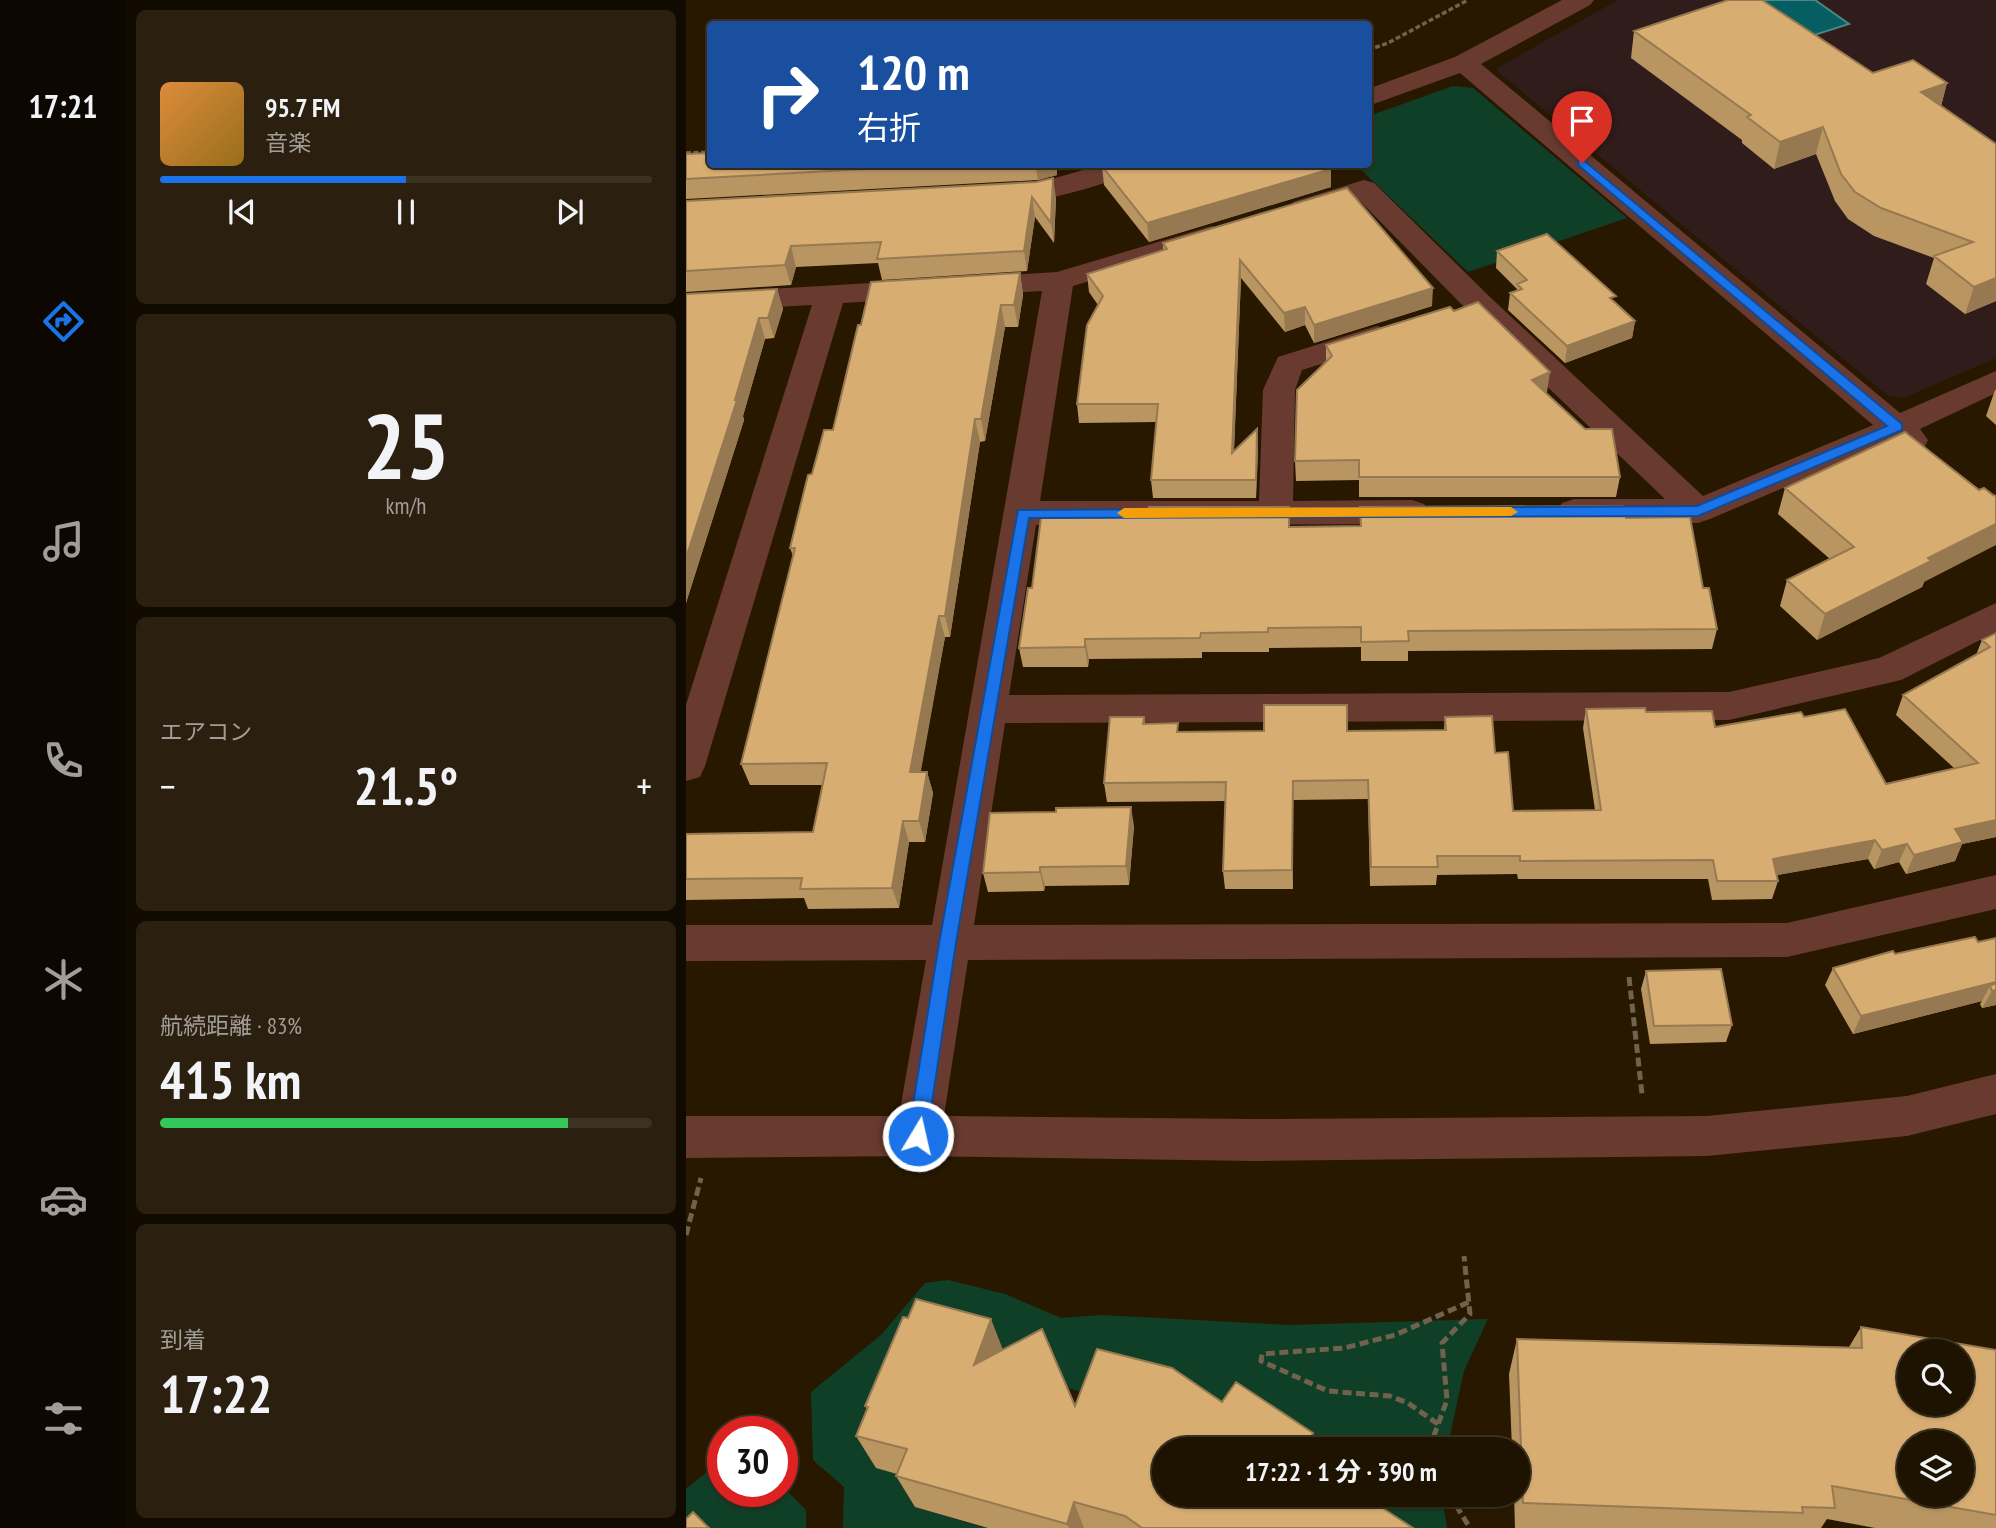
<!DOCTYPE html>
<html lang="ja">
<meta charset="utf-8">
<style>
:root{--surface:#1e1200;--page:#2b200f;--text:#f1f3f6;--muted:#a19e99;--line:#3c3222;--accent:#1a73e8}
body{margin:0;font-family:"PT Sans Narrow","Noto Sans JP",sans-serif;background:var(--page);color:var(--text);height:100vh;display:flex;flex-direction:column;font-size:26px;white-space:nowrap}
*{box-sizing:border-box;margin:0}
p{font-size:23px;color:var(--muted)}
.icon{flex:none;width:38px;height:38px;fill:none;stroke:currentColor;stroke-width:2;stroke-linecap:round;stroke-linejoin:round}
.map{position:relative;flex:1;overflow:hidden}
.side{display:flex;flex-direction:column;gap:10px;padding:10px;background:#100a00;width:560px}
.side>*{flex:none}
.guide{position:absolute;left:21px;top:21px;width:665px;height:147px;border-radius:7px;box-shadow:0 2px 5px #0004,0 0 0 2px var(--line);background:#1a4fa0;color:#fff;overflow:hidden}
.controls{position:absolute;left:1211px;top:1339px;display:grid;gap:14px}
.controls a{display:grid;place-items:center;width:77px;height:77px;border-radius:50%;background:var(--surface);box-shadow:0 2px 5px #0004,0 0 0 2px var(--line);font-size:35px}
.speed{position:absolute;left:21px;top:1416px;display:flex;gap:14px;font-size:35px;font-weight:700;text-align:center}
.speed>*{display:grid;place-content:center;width:91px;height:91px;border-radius:50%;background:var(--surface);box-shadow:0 2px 5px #0004,0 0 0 2px var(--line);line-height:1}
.speed .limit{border:10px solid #d22;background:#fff;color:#111}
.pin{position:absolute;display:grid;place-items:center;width:60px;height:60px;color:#fff;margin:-72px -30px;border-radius:50% 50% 50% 0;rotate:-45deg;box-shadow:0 0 7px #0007}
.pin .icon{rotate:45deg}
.me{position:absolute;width:77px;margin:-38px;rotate:9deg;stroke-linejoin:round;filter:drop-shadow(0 0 5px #0008)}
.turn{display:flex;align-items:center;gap:24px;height:147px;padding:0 35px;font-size:32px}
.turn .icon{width:91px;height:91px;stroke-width:2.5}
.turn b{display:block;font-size:49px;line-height:60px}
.big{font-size:52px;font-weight:700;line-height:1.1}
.side .widget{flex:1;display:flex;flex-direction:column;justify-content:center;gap:10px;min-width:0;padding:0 24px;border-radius:10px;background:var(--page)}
.side .dial{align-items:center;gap:0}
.dial b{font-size:91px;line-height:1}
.song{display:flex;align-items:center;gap:21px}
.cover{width:84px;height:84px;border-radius:10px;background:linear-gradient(135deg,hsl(30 70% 55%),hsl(40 70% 35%))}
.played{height:7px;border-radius:4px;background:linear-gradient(90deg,var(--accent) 50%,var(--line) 50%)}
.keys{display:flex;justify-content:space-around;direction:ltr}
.heat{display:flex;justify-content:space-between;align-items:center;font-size:38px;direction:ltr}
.charge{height:10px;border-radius:5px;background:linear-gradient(90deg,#34c759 83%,var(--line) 0)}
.trip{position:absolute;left:466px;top:1437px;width:378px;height:70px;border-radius:35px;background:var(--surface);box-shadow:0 2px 5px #0004,0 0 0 2px var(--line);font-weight:700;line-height:70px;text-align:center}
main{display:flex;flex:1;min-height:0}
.tab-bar{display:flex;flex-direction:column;width:126px;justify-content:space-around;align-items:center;background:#0c0700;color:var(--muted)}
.tab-bar .icon{width:49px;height:49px}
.tab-bar .on{color:var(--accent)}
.tab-bar b{font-size:32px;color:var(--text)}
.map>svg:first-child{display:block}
.education{fill:#301d1b}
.green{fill:#103f27}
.water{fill:#065d62;stroke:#4c8685;stroke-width:2}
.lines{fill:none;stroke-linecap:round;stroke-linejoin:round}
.path-far1{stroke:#70624d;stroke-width:3.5;stroke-dasharray:5 2.5;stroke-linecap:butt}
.path{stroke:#70624d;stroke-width:5;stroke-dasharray:9 4.5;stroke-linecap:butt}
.minor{fill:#693b30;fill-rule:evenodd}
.wall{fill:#b99562}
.shaded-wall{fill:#967950}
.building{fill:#d7ad72;stroke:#967950;stroke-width:2;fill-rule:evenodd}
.route{fill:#1a73e8;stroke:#114b97;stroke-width:2}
.slow{fill:#f59e0b}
</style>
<main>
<nav class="tab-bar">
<b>17:21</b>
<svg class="icon on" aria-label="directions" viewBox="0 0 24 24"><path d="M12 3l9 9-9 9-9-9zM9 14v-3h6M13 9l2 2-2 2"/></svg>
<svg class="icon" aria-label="music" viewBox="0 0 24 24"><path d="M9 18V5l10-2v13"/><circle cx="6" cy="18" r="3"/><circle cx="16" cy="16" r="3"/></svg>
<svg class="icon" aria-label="phone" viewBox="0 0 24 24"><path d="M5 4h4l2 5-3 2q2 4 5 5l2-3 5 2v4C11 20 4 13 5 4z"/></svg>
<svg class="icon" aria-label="climate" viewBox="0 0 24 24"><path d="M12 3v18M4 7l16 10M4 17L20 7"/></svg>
<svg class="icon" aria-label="car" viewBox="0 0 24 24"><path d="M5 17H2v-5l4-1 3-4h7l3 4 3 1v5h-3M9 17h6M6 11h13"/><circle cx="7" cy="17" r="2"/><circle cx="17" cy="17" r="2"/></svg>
<svg class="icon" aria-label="filters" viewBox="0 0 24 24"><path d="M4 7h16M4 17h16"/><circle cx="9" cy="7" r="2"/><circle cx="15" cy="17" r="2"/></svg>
</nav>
<section class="side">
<div class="widget">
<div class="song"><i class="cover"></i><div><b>95.7 FM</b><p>音楽</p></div></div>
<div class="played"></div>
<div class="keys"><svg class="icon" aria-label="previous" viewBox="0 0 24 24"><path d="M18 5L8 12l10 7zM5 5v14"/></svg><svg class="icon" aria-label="pause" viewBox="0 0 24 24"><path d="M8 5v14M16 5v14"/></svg><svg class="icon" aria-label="next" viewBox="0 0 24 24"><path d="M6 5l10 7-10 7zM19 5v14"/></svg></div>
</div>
<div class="widget dial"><b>25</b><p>km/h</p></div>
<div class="widget"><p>エアコン</p>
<div class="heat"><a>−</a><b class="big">21.5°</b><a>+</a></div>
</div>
<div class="widget"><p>航続距離 · 83%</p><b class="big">415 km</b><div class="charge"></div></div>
<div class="widget"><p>到着</p><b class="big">17:22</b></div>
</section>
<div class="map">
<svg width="1310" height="1528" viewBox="0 0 1310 1528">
<rect width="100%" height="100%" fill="#281800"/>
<path class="education" d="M932 0H1310V358L1217 398 1202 396 811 71V68Z"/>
<path class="green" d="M767 86 787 88 941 218 782 272 670 165 682 164 683 116Z
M262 1280 319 1294 375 1318 415 1315 603 1325 802 1319 778 1371 761 1449H603L378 1387 191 1468 239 1481 230 1507 296 1527 299 1522 321 1528H157L158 1487 127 1460 125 1392 195 1335 239 1283Z
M37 1459V1491H96V1486L120 1510V1528H0V1489Z
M630 1495H756L761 1528H694Z"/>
<path class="water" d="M1065 0H1129L1163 24 1119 38Z"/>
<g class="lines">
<path class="path-far1" d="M682 50 702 43 782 0
M0 153 24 152"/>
<path class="path" d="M943 977 956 1094
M0 1235 15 1178
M752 1424 722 1403 704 1396 642 1391 575 1361 576 1354 658 1348 709 1335 783 1302
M743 1449 761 1400 756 1343 784 1314 778 1256
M763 1494 784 1528"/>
<path class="minor" d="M876 0H908L904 5 795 64 1214 413 1310 371V393L1234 429 1242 440 1238 448C1225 451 1217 450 1207 441L1024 519 1012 523H888L876 519 871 511 876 503 888 499H979L782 311 673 200 617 217 607 214 603 208 607 202 678 180 688 183 804 297 1017 496 1187 425 774 73 682 106V89L769 57Z
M418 164H465L461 170C417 182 351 210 307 199L303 193 307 187 352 183Z
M526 226 536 229 541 235 536 241 387 286 354 501H573L577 390 592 357 691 326 702 329 706 336 702 343 616 370 609 390 607 501 726 500 738 504 743 512 738 520 726 524 350 525 323 695 1043 692 1193 658 1310 603V632L1215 680 1043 720 319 723 288 925 1101 923 1310 875V909L1101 957 282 960 258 1116 570 1119 1021 1116 1221 1096 1310 1074V1114L1221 1136 1021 1156 570 1161 232 1156 0 1158V1116H213L240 960 0 961V925H246L356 291 157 303 19 766 14 777 0 781V705L126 305 0 312V294L371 272Z"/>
</g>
<path class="wall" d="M948 31 1187 73 1261 83 1255 106 1310 301 1279 314 1240 284 1248 258 1188 236 1162 219 1149 201 1130 154 1088 169 1056 143V140L945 58Z
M0 154 24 164H371V175L352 180 0 199Z
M416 166 645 187 463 242 418 185Z
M370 198 368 243 349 217 341 271 196 280 192 263 110 267 105 285 0 292V201Z
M477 243 746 306 628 343 619 325 599 332 555 278 548 451 571 429 572 447 570 498H467L465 480 470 422 393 423 391 404 412 305 403 292 401 274 477 250Z
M811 251 929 302 949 321 946 338 879 363 822 310 824 293 830 291 831 289 810 268Z
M334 273 337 295 332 327H319L299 441 294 442 264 637H259L234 772H241L247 793 239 842H223L213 908 122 909 118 898 0 900V834L127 832 137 785H64L55 764 107 556 104 548 126 474 147 430 175 325Z
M91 289 97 309 88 338 79 339 57 416 58 420 0 603V294Z
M768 311 861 392 860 393 934 477 930 497H673V480L610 481 609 461 640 362V345Z
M1309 390H1310V425L1300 416Z
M1099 488 1238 582 1236 587 1131 640 1094 606 1101 580 1144 559 1092 514Z
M603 507 604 527 674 526V507L940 518 1017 588 1031 629 1026 649 722 651V661H675V647L583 648V652H516V658L403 659 402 667H337L333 648 346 588 462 517Z
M1310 633V837L1276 844 1269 861 1220 874 1213 862 1188 869 1182 859 1091 875 1092 881 1086 899 1026 900 1022 879H832L831 874 751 875 750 885 684 886 682 799 607 800V889H539L537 871 540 801 421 802 418 783 458 717 459 724 492 723V732L758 730 759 717 809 753 827 811 909 810 897 728 900 709 960 712 1029 727 1118 717 1200 784 1268 768 1210 715 1217 695 1290 655 1296 640Z
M370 812 448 826 443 885 359 886 358 891 302 892 297 873Z
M1310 938V1005L1296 1008 1294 1004 1296 1001 1167 1034 1139 985 1147 968 1209 954 1292 942Z
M960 971 1046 1025 1040 1042 964 1044 955 989Z
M222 1318 317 1350 389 1406 536 1402 627 1433 628 1449H478L698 1509 727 1528H302L229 1507 210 1476 211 1474 190 1468 170 1436 181 1409 179 1406Z
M1175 1327 1310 1350V1528H1189L1141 1519 1135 1528H829L828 1494H831V1449H826L823 1374 831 1339 1163 1347Z"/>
<path class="shaded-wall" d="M1261 83 1254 110 1235 92Z
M1137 127 1130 154 1088 169 1094 142Z
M349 164H371V175L352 180Z
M645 169V187L463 242 461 223Z
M367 178 370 198 368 243 365 223Z
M346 197 349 217 341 271 338 251Z
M105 246 110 267 105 285 99 265Z
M554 260 555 278 547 472 546 453Z
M334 273 337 295 332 327 328 305Z
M1310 278V301L1279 314 1288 287Z
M747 288 746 306 628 343V325Z
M91 289 97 309 88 338 82 318Z
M315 305 319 327 299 441 295 419Z
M619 307V325L599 332 598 313Z
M73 318 79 339 57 416 58 420 0 603V558Z
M949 321 946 338 879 363 881 346Z
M864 372 861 392 844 400 846 380Z
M289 419 294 442 264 637 259 616Z
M571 429 572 447 570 498V480Z
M1310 524V545L1238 582 1236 587 1131 640 1139 614 1242 558Z
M253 616 259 637 231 793 224 772Z
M399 639 403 659 402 667 399 647Z
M241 772 247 793 239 842 233 821Z
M607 781V889L606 870Z
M445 807 448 826 443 885 440 866Z
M1310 820V837L1276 844 1269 861 1220 874 1228 855 1269 829Z
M217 821 223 842 213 908 206 888Z
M1189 840 1182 859 1081 877 1087 859Z
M1221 844 1213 862 1188 869 1196 850Z
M354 867 359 886 358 891 354 872Z
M1310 982V1005L1296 1008 1306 991 1304 986 1296 1001 1167 1034 1175 1016Z
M305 1319 319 1355 288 1365Z
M627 1433 628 1449H617Z
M388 1502 398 1528H383L381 1524Z"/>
<path class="building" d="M1042 0H1076L1187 73 1227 60 1261 83 1235 92 1310 144V278L1288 287 1248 256 1287 242 1195 208 1169 192 1155 174 1137 127 1094 142 1061 117 1065 115 948 31Z
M24 153V164H269L0 179V154Z
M422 164H641L645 169 461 223 416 166Z
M367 178 365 223 346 197 338 251 191 259 195 242 105 246 99 265 0 271V201L350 182Z
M661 188 747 288 628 325 619 307 598 313 554 260 546 453 571 429 570 480H465L472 404H391L401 325 417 296 401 274 481 249 477 243Z
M861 234 930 296 924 298 949 321 881 346 824 293 836 289 831 284 841 280 811 251Z
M334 273 328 305H315L295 419H289L259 616H253L224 772H241L233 821H217L206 888 114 889 116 878 0 879V834L127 832 141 763 55 764 109 548H104L122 475 126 474 138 430H147L172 325H175L185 282Z
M91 289 82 318H73L49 400H51L0 558V294Z
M792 302 864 372 846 380 899 429H926L934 477H673V460L609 461 611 390 646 356 640 345 764 307 768 311Z
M1219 432 1293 490 1298 488 1307 495 1310 496V524L1242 558 1245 561 1139 614 1101 580 1168 547 1099 488Z
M938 506 940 518 1004 517 1017 588H1023L1031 629 722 631 723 641 675 642V627L582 628V632L515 633 514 638 399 639V647L333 648 342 588H346L355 518 462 517 463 507H603V527L675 526 674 507Z
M1310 633V820L1269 829 1277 842 1228 855 1221 844 1196 850 1189 840 1087 859 1092 881H1031L1027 860 834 861V856H751L752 867H685L682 780 607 781 606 870 537 871 540 782 418 783 424 717H458L457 724 492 723 491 732 578 731V705H661V731L760 730 759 717 806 716 809 753 822 752 827 811 915 810 900 709 959 708 960 712 1026 711 1029 727 1115 712 1118 717 1159 709 1200 784 1292 763 1217 695 1304 647 1296 640Z
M445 807 440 866 354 867V872L297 873 304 813 370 812V808Z
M1289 937 1292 942 1310 938V982L1175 1016 1147 968 1207 951 1209 954Z
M1035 969 1046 1025 968 1026 960 971Z
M1310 983V990L1306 991 1304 986Z
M230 1299 305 1319 288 1365 356 1329 389 1406 411 1349 486 1368 536 1402 550 1382 627 1433 617 1449H478V1494H695L698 1509 727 1528H456L439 1516 388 1502 381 1524 210 1476 221 1449 170 1436 182 1407 179 1406 217 1317 222 1318Z
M1175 1327 1310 1350V1515L1146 1486 1149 1508 1116 1507 1117 1513 837 1503 831 1339 1176 1348ZM1223 1351H1276V1404H1223ZM1223 1442H1276V1494H1223Z
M7 1512 23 1528H0V1519Z"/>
<path class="route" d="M896 159 1216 424V430L1012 516 343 518 270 943 241 1136 238 1142 232 1144 225 1142 222 1136 253 943 332 510 1011 506 1201 426 892 165V160Z"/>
<path class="slow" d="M825 507 832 512 825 516 438 518 431 513 438 508Z"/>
</svg>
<div class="controls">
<a><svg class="icon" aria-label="search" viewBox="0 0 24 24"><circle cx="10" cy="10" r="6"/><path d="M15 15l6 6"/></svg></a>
<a><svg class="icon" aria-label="layers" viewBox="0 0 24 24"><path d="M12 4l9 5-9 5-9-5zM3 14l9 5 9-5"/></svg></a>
</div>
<div class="speed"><div class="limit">30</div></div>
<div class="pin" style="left:896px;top:163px;background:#d93025"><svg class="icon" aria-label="arrive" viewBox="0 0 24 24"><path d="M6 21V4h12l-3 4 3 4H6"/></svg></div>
<svg class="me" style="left:232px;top:1136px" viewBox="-20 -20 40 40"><circle r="17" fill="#1a73e8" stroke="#fff" stroke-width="3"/><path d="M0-11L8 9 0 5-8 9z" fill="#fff"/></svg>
<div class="trip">17:22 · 1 分 · 390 m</div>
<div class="guide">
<div class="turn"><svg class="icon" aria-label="right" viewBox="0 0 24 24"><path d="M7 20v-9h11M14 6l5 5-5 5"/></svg><div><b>120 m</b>右折</div></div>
</div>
</div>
</main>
